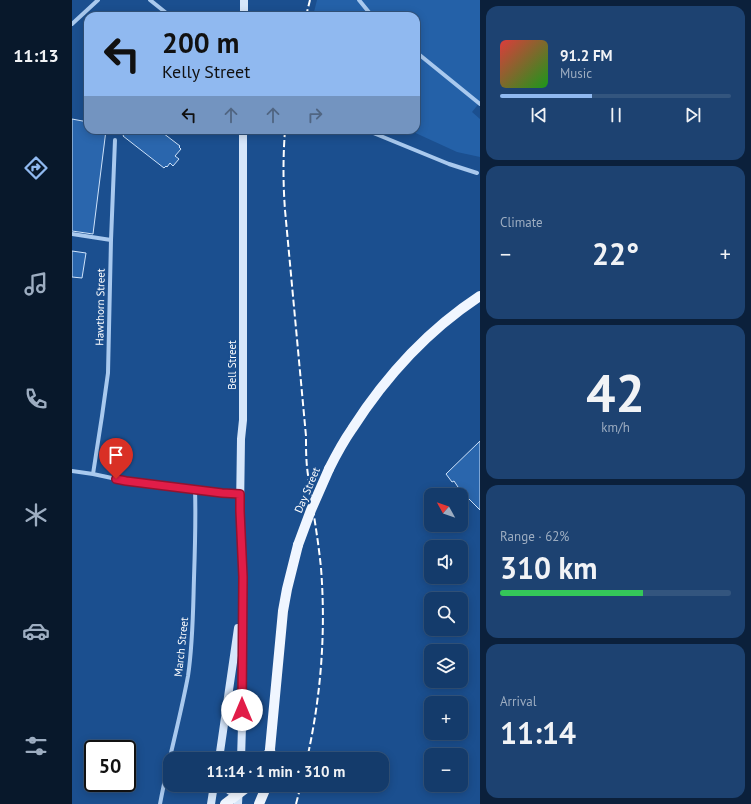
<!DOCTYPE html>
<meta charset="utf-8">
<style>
:root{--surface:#143b6b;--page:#1d4271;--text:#f1f3f6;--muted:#9dadc1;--line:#33557e;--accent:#90b9f0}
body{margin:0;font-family:"PT Sans",sans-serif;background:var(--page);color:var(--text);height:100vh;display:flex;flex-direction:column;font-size:15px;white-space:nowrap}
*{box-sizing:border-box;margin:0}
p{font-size:13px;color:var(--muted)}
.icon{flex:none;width:22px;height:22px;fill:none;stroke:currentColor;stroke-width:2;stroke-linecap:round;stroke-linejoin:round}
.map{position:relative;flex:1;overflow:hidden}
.drawer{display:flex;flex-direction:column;gap:6px;padding:6px;background:#0b203b;width:271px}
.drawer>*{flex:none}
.banner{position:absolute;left:12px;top:12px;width:336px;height:122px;border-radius:12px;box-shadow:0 2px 10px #0003,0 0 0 1px var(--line);background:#90b9f0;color:#111;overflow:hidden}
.needle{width:26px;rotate:310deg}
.tools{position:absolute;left:352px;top:488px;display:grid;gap:8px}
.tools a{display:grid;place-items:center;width:44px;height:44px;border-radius:8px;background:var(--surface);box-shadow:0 2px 10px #0003,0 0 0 1px var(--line);font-size:20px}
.speed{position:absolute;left:12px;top:740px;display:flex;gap:8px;font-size:20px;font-weight:700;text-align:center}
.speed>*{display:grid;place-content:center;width:52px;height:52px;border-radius:50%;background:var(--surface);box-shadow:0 2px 10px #0003,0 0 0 1px var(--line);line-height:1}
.speed .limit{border:2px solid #111;border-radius:6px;background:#fff;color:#111}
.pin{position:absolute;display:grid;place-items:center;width:34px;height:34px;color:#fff;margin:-41px -17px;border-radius:50% 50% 50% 0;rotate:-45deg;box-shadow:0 0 4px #0007}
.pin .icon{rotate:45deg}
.me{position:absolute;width:44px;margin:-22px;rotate:0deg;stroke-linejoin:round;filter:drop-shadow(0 0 3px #0008)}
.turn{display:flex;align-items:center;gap:14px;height:84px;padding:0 12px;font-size:18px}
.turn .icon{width:52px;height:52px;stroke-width:2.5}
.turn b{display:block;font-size:28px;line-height:34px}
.lanes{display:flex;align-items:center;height:38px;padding:0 12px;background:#0003;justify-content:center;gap:20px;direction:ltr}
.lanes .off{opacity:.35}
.big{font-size:30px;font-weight:700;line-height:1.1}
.drawer .tile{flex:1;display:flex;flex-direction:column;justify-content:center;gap:6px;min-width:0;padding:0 14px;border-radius:12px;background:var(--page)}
.drawer .dial{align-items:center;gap:0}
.dial b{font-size:52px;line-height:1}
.song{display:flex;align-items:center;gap:12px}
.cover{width:48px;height:48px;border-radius:6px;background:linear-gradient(135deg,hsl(0 70% 55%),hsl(120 70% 35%))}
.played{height:4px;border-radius:2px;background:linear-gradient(90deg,var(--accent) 40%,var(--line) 40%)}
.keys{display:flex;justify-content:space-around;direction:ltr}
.heat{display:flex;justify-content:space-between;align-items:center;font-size:22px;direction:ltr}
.charge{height:6px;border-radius:3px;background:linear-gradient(90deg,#34c759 62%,var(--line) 0)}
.trip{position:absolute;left:91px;top:752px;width:226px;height:40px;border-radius:12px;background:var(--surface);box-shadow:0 2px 10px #0003,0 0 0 1px var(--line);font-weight:700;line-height:40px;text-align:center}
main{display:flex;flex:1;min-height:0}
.tab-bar{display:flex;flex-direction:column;width:72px;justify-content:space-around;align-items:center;background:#08182b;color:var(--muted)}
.tab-bar .icon{width:28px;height:28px}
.tab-bar .on{color:var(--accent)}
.tab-bar b{font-size:18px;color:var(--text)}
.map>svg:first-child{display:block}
.green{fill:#2461a8}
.building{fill:#2a66ad;stroke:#cfe3fa}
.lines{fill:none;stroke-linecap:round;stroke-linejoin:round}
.street{stroke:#a9c9ee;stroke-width:4}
.secondary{stroke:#d6e6fa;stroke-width:8}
.primary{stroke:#f0f6ff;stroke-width:10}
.rail{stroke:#fff;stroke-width:2;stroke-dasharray:7 3;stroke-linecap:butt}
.primary-bridge{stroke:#f0f6ff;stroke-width:10}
.route-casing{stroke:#92132f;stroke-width:10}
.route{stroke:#e11d48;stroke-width:7}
.labels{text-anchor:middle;stroke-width:4;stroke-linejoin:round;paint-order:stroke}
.street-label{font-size:11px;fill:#fff;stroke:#1b4f8f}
</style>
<main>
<nav class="tab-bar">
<b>11:13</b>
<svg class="icon on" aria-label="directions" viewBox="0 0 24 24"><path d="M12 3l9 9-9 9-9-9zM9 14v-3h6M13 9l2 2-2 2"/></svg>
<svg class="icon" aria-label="music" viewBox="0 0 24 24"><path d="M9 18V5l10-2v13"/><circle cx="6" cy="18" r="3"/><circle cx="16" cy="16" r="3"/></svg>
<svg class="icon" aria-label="phone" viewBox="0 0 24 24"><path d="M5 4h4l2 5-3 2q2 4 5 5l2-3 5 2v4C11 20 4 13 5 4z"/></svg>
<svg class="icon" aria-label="climate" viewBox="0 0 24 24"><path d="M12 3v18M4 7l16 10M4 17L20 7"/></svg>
<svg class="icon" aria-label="car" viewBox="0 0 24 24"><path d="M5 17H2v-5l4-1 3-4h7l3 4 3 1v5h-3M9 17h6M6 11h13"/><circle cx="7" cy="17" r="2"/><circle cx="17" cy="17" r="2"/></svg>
<svg class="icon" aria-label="filters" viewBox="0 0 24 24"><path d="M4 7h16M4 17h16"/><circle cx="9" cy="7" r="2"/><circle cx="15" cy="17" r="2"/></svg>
</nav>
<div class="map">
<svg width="408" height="804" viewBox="0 0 408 804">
<rect width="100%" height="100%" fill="#1b4f8f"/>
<path class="green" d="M245 0H408V102L400 112 408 119V157L385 152 337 130H344V16H241Z"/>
<path class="building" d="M0 119 16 122V130H34L21 234 0 231Z
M54 130H87L108 146 107 147 109 149 103 156 107 159 101 166 98 163 95 167 94 166 92 168 51 136 52 134 51 133Z
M0 251 14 253 10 278 0 277Z
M408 441V510L393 495 392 496 382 481 380 482 374 474Z"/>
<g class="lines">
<path class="street" d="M78 0 98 16
M287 0 300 16
M0 24 26 0
M344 52 408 104
M294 130 377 164 405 173
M0 234 39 240
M0 471 21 474 54 481 150 493 168 494
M21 474 30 416 36 373 39 240 43 140
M88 804C96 761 108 719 116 676 121 643 121 611 122 578 123 549 124 519 123 489"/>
<path class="secondary" d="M172 16V0
M147 759 166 628
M169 759 170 726 171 577 168 511 169 439 171 420V130
M190 759 193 757 198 749
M151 785 158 791 167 793
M139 804 142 785
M166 804 167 785"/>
<path class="primary" d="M257 469C264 455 271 442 280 429 314 376 356 330 408 296
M199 759 198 749 211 611 215 589 226 545
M153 804 178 785
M187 804 195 785"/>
<path class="rail" d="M234 16 238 0
M213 130C211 157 211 183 213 210L234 436C234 449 234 462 236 475 240 506 246 537 249 568 254 633 249 696 235 759
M224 804 229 785"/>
<path class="primary-bridge" d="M226 545 239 510 257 469"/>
</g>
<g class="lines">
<defs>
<path id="route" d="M44 479 54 481 150 493 168 494V511L171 577 170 710"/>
</defs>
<use href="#route" class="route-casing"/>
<use href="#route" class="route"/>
</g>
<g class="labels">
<g class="street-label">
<text transform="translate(28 307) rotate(-89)" y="4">Hawthorn Street</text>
<text transform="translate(160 365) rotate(-90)" y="4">Bell Street</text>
<text transform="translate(235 490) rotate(-67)" y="4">Day Street</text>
<text transform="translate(109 647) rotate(-84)" y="4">March Street</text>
</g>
</g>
</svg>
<div class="tools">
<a><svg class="needle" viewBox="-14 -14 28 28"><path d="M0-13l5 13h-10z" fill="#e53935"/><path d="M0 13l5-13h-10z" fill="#9dadc1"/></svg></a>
<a><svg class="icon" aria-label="sound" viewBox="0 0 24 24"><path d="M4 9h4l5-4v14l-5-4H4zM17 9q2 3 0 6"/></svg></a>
<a><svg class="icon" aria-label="search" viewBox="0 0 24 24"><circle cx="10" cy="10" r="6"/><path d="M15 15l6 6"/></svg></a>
<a><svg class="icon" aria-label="layers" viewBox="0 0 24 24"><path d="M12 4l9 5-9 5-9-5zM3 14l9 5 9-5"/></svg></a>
<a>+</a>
<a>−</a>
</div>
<div class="speed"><div class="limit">50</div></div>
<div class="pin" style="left:44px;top:479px;background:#d93025"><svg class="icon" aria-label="arrive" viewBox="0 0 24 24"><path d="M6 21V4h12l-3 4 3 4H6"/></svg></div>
<svg class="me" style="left:170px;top:710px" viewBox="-20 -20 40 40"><circle r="19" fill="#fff"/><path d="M0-13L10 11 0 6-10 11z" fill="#e11d48"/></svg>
<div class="trip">11:14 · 1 min · 310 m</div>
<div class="banner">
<div class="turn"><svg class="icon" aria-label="left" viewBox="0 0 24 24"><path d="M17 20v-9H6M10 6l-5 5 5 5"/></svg><div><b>200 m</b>Kelly Street</div></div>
<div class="lanes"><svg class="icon" aria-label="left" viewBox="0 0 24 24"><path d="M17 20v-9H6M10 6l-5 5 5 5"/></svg><svg class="icon off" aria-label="ahead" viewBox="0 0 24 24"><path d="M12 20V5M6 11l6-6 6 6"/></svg><svg class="icon off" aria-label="ahead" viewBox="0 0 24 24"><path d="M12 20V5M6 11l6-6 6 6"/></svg><svg class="icon off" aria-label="right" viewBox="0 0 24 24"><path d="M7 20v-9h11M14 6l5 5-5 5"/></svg></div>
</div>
</div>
<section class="drawer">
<div class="tile">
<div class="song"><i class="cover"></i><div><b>91.2 FM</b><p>Music</p></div></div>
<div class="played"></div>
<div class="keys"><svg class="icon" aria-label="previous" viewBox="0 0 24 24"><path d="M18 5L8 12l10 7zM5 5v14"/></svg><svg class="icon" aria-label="pause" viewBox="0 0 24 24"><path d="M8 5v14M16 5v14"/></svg><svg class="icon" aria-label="next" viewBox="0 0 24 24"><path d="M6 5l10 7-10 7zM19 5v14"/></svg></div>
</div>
<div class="tile"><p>Climate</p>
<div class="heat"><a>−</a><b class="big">22°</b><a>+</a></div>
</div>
<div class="tile dial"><b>42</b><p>km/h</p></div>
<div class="tile"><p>Range · 62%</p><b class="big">310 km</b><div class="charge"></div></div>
<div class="tile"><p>Arrival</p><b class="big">11:14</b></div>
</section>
</main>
